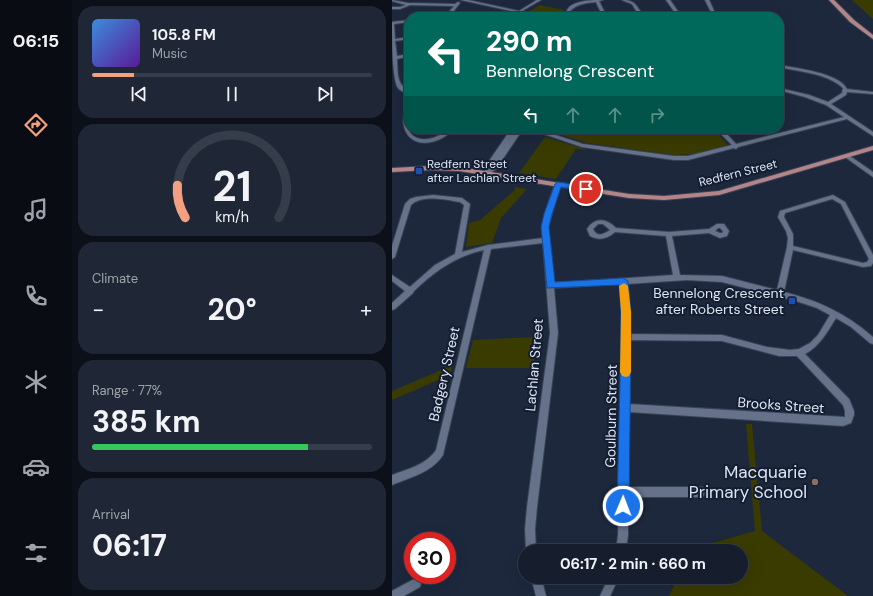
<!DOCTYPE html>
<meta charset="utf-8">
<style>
:root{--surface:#161e2e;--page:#1f2736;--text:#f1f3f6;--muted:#9ea2aa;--line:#353c4a;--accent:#f2a080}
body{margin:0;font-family:"DM Sans",sans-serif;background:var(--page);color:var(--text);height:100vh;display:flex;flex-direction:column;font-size:15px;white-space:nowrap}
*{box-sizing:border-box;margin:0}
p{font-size:13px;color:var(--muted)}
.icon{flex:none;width:22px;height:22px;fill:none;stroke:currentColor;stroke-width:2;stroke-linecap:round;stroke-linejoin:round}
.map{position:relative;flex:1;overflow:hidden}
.details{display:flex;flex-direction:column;gap:6px;padding:6px;background:#0c1019;width:320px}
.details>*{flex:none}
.guide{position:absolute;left:12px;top:12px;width:380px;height:122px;border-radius:16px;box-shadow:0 4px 16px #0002,0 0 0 1px var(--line);background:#00695c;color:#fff;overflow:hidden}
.speed{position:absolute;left:12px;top:532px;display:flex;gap:8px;font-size:20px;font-weight:700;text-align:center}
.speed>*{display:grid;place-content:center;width:52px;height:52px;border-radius:50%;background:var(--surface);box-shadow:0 4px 16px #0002,0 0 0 1px var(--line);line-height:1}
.speed .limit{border:6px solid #d22;background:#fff;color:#111}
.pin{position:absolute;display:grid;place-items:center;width:34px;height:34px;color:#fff;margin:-17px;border:2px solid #fff;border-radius:50%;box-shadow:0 1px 4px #0007}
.me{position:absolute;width:44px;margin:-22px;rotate:1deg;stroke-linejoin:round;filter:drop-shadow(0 0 3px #0008)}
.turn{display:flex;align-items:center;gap:14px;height:84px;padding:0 16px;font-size:18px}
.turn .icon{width:52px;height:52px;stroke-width:2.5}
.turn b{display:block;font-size:28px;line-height:34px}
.lanes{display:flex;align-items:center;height:38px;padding:0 16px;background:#0003;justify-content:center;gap:20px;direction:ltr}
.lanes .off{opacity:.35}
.big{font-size:30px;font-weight:700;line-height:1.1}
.details .widget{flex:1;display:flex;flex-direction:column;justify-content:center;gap:6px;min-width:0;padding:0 14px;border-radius:16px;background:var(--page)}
.details .dial{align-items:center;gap:0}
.dial svg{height:104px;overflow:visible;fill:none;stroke:var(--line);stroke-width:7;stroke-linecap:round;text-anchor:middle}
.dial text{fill:var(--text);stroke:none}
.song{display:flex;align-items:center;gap:12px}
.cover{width:48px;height:48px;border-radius:6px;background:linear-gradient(135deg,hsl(210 70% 55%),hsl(270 70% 35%))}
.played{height:4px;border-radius:2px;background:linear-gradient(90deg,var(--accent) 15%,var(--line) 15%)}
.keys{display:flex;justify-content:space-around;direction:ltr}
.heat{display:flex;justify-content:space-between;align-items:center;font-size:22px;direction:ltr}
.charge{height:6px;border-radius:3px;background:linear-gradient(90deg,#34c759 77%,var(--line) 0)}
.trip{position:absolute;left:126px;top:544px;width:230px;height:40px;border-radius:20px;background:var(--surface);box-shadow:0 4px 16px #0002,0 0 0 1px var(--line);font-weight:700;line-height:40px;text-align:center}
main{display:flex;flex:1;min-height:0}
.menu{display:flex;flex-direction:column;width:72px;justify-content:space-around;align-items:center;background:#090c12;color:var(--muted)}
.menu .icon{width:28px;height:28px}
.menu .current{color:var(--accent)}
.menu b{font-size:18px;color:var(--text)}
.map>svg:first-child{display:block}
.green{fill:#3a3b01}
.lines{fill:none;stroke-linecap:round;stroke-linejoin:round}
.minor-casing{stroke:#3a4355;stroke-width:2}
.major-casing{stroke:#3a4355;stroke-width:2}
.minor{fill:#65728a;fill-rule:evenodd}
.major{fill:#b38588;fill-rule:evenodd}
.route{fill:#1a73e8;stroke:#114b97}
.slow{fill:#f59e0b}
.transit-dot{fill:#1a4fb4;stroke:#141e32;stroke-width:1.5}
.education-dot{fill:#8d6e63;stroke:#141e32;stroke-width:1.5}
.labels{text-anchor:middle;stroke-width:4;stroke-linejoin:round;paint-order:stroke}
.far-poi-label{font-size:12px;fill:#dde5f3;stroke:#141e32;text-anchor:start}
.far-street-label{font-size:12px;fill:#dde5f3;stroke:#141e32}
.poi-label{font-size:14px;fill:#dde5f3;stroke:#141e32;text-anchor:end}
.street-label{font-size:14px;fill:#dde5f3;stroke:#141e32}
.near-poi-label{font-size:17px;fill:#dde5f3;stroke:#141e32;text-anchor:end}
</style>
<main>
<nav class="menu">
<b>06:15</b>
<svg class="icon current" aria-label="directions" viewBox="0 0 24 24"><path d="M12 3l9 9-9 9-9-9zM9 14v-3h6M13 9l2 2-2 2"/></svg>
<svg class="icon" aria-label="music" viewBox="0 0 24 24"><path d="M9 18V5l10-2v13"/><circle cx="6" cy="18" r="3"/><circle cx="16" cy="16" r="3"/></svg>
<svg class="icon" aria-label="phone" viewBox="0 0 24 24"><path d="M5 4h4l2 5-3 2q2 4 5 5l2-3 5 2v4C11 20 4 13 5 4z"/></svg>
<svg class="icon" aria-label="climate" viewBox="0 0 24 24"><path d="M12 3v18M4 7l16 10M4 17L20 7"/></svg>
<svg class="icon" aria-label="car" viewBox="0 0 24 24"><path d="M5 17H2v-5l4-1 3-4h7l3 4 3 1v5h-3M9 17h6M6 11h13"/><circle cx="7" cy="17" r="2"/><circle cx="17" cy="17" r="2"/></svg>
<svg class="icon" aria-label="filters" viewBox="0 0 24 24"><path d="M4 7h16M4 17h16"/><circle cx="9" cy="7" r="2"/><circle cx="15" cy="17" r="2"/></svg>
</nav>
<section class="details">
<div class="widget">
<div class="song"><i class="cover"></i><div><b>105.8 FM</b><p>Music</p></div></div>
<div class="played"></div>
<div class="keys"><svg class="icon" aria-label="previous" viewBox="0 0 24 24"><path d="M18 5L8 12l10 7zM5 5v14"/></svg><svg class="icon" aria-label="pause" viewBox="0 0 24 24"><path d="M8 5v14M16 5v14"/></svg><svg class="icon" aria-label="next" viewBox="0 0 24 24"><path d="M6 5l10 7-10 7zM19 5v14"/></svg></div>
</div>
<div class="widget dial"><svg viewBox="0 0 100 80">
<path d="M14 69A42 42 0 1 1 86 69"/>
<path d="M14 69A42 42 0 0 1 8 44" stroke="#f2a080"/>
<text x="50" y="56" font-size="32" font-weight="700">21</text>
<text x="50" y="72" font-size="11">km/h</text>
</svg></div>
<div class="widget"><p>Climate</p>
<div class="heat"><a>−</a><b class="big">20°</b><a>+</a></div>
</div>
<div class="widget"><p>Range · 77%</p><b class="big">385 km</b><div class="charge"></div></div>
<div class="widget"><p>Arrival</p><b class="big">06:17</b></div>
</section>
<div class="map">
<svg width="481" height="596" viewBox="0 0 481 596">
<rect width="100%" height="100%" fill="#1d283d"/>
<path class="green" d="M460 0H481V19Z
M148 5 172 10 171 15C159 16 147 16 136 12Z
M183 129H321L336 145 303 154 283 155 195 143 163 133 179 135Z
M153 137 196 150 184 149 164 179 127 173Z
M122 187 135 189 109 218 100 243 74 247 77 223 88 220 123 190Z
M145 337 141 368H74L81 340Z
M61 365 58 375 0 400V391Z
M354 424H360L370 531 456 596H277L286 577H349V551H298L299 549 363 531Z"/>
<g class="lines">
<defs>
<path id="minor" d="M0 0 16 3 63 4 66 2 68 3 57 17H53L62 6 18 5 8 9H0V7H8L14 5 0 1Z
M69 0H76L127 11 145 0H149L130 11 147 15H174C174 0 200 0 211 0L207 1 215 17H211L204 2C194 3 185 4 178 11V17H147Z
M230 0C244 0 245 7 252 17H248L240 4Z
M274 0H278L290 17H286Z
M313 0H317L324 15 315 17H304L320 14Z
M17 20V22L2 24 3 39 17 37V39L3 41 5 56 17 54V56L5 59C6 73 4 84 17 91V94C14 93 8 91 6 88 0 79 0 35 0 22Z
M387 65C404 68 447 73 455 89L481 92V94L455 92 454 95 439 104 481 132V136L455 119 346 147 344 149 342 148 296 160H282L190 147 137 129H145L191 144 282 156H296L340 145 324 129H330L344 144 452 117 434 105 413 97 387 90V88L417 95 436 102 450 93 451 88C435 73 408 72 387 67Z
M15 103H17C17 111 14 120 16 128 20 142 37 141 48 135 53 132 55 129 62 129 36 155 0 143 15 103Z
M119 129H125L99 168 125 129H131L104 169 97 174H93V167Z
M455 154 481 172V177L453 157 452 156Z
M166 182 169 184 156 227 161 283 281 275 274 236 223 232C215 239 207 241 198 236L195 229C203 217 214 218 224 228L277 232 317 229 325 224H332L337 231 335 236 328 238 317 233 280 236 288 275 330 276 385 290 395 247 396 238 394 231 386 217 388 211 441 195 453 202 481 255V263L479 266 471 267 401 250 392 292C427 301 453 313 481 337V344L478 343 459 327 444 318C435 332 428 346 413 354L457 399 462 411V415L459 423 451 426 237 412 236 487H310L313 489 315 492 313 495 310 497H236V535L234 551H224L226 535 230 337V311L228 284 162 288 166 333 145 507 143 529 144 551H134L133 529 135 507 158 333 151 243 99 249 51 455C39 473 19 477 0 485V475C16 469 34 465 44 450L92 250C64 256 43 271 22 291L21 293 3 309 0 310V303L13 291 0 281V275L18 287 43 265 63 254 72 205 68 202C54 200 31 194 19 205L3 257 0 259V246L13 204 18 199 24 197 41 195 70 198 78 204 70 252 96 245 151 238C149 219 157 202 163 184ZM440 199 449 204 477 259 475 262 471 263 401 246V234L392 217 393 213ZM206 224H211L218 230C212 234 205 238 201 229ZM326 228H328L331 231 330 233H328L323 231ZM295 280 330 282 404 301 425 308 438 315 426 335 418 343 407 349 398 350 375 347 330 335 238 334V311L235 284ZM238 340 330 341 387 356H405L451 405 453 411V417L237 404Z
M139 577H149L154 596H144Z
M217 577H227L218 596H208Z
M24 578 28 579 29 583 28 587 12 596H0V591Z"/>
<path id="major" d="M437 0H442L462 20 481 35V39L458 22Z
M481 146V150L327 195 272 200 237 198 67 171 38 170 0 172V168L38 166 67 167 237 194 272 196 327 191Z"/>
</defs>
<use href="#minor" class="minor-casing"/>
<use href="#major" class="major-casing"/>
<use href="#minor" class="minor"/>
<use href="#major" class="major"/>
</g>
<path class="route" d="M166 182 194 186 197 189 194 191 169 187 160 214 157 227 163 282 231 278 236 281 239 312V337L237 506 235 510 231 512 227 510 225 506 229 337V312L227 285 155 288 149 227 152 214 163 184Z"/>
<path class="slow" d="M232 283 236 286 239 312V372L237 376 234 377 230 376 228 372 229 312 227 286Z"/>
<g class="transit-dot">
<rect x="23" y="167" width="8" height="8" rx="2"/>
<rect x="396" y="297" width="8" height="8" rx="2"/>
</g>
<circle class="education-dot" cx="423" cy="482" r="4"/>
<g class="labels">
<g class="far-poi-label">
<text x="35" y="168">Redfern Street<tspan x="35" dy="14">after Lachlan Street</tspan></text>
</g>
<g class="far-street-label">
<text transform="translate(346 173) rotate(-14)" y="4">Redfern Street</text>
</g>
<g class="poi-label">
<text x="392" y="298">Bennelong Crescent<tspan x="392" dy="16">after Roberts Street</tspan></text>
</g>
<g class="street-label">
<text transform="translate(142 365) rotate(-85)" y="5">Lachlan Street</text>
<text transform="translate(52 374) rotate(-77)" y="5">Badgery Street</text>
<text transform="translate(389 405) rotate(4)" y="5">Brooks Street</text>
<text transform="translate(219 416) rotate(-89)" y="5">Goulburn Street</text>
</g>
<g class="near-poi-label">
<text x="415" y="478">Macquarie<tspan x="415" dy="20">Primary School</tspan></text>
</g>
</g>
</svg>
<div class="speed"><div class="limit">30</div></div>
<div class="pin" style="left:194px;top:189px;background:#d93025"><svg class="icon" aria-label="arrive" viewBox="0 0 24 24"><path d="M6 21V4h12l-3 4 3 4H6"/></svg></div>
<svg class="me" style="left:231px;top:506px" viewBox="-20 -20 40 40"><circle r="17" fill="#1a73e8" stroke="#fff" stroke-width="3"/><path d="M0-11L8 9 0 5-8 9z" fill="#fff"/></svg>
<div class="trip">06:17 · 2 min · 660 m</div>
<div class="guide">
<div class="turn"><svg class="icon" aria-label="left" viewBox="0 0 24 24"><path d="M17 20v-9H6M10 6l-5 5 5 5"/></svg><div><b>290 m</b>Bennelong Crescent</div></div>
<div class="lanes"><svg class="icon" aria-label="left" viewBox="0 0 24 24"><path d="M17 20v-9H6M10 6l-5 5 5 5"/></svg><svg class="icon off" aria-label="ahead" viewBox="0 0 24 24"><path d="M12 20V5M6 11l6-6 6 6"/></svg><svg class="icon off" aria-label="ahead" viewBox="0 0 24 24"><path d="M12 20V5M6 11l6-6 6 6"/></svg><svg class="icon off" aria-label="right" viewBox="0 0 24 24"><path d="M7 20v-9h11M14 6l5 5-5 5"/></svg></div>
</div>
</div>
</main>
